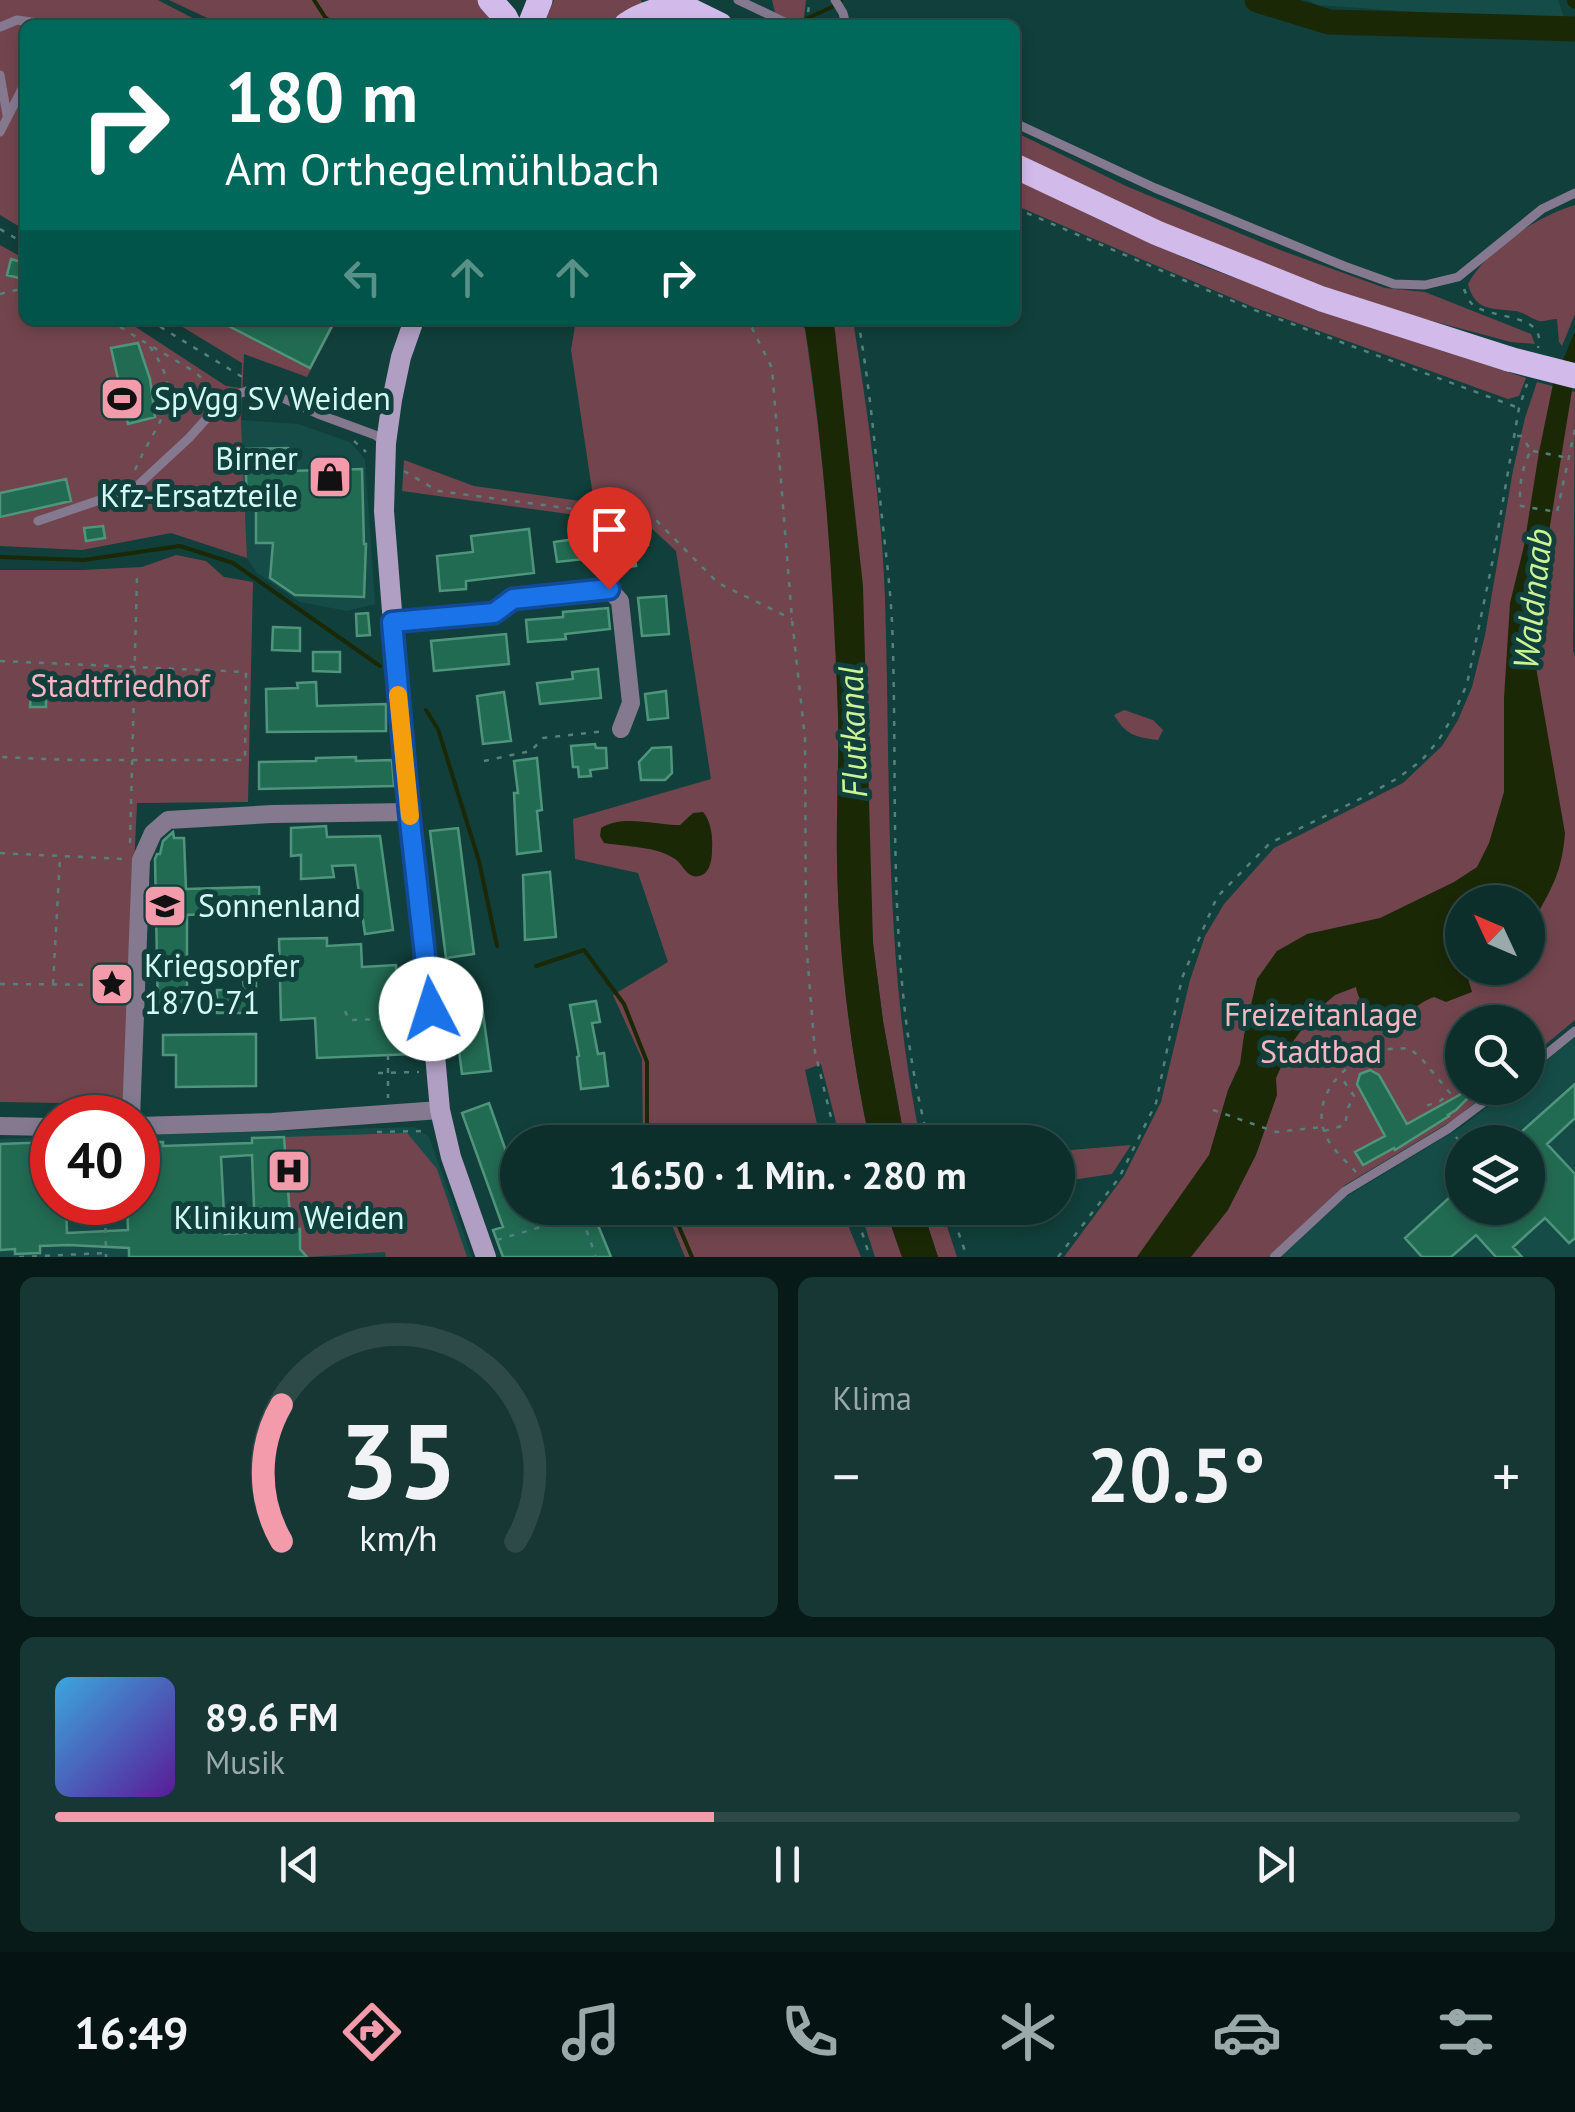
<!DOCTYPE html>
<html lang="de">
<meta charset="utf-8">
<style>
:root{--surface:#0d2f2c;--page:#163734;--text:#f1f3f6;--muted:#9aa9a9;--line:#2d4a48;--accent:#f39aab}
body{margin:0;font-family:"PT Sans",sans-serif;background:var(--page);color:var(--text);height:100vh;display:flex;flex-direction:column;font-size:38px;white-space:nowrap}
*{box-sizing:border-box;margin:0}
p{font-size:32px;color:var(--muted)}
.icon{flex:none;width:55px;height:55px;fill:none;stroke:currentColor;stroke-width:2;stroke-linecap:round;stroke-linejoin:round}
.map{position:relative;height:1257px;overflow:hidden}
.side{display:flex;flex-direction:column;gap:20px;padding:20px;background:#071a18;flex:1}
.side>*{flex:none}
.hud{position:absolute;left:20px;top:20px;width:1000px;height:305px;border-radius:15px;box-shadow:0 5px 15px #0003,0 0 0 2px var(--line);background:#00695c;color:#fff;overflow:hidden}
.needle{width:65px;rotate:314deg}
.buttons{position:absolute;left:1445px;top:885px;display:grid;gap:20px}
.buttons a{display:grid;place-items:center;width:100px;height:100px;border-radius:50%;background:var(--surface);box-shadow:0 5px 15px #0003,0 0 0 2px var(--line);font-size:50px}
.speed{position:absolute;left:30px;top:1095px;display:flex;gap:20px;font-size:50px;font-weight:700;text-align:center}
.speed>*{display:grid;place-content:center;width:130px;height:130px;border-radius:50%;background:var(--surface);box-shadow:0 5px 15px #0003,0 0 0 2px var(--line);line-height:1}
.speed .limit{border:15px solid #d22;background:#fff;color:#111}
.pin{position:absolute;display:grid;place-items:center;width:85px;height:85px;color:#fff;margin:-102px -42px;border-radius:50% 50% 50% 0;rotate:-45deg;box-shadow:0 0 10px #0007}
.pin .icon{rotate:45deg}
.me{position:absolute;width:110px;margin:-55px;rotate:355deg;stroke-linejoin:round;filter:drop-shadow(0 0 8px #0008)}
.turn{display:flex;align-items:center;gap:35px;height:210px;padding:0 40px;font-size:45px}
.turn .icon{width:130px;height:130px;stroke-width:2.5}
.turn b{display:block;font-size:70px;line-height:85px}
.lanes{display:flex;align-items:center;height:95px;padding:0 40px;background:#0003;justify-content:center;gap:50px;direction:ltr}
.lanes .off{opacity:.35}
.big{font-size:75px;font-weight:800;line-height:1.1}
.side .tile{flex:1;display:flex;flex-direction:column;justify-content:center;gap:15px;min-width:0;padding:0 35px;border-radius:15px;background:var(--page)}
.side .dial{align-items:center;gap:0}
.dial svg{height:260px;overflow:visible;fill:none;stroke:var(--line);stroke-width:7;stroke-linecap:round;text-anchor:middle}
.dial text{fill:var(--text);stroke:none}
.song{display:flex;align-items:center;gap:30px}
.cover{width:120px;height:120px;border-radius:15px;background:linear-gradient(135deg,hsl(200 70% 55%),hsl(270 70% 35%))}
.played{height:10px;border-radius:5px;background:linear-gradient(90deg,var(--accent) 45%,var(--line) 45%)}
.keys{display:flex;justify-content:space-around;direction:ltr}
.heat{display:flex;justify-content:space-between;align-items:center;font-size:55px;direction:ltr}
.side .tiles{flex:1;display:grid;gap:20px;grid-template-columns:1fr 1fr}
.tile:last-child{grid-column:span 2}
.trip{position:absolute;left:500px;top:1125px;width:575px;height:100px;border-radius:50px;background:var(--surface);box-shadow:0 5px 15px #0003,0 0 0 2px var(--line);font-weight:800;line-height:100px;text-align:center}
.tabs{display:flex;height:160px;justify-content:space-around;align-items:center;background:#051312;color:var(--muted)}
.tabs .icon{width:70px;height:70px}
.tabs .selected{color:var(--accent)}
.tabs b{font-size:45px;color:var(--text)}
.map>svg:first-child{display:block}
.built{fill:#164c47;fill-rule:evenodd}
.green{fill:#72454e;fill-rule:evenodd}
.water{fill:#1b2806}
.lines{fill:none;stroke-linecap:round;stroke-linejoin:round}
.stream{stroke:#1b2806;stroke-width:4}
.canal{stroke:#1b2806;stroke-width:15}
.river{stroke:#1b2806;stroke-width:25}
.building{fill:#226b53;stroke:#4f957b;stroke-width:2.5;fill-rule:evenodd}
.path{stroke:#55807c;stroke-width:2.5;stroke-dasharray:5 8;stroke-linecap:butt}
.lane{stroke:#857990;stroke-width:9}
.street{stroke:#857990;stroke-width:18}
.secondary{stroke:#b09ec3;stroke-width:20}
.primary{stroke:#d2bbea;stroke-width:25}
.primary-bridge{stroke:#d2bbea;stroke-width:25}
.route-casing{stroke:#114b97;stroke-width:25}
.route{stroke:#1a73e8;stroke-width:18}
.slow{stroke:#f59e0b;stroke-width:18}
.labels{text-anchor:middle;stroke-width:10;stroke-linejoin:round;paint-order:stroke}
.poi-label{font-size:32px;fill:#d2f9f5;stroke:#113f3b;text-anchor:start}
.park-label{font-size:32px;fill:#f7b7c2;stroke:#113f3b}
.water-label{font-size:35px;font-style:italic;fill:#ccf497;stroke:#113f3b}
</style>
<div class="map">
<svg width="1575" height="1257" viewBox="0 0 1575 1257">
<rect width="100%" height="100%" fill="#113f3b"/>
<path class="built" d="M1307 0H1558L1566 23 1318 5Z
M241 420 298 424 350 442 365 459 375 604 347 611 300 602 257 573 247 558Z
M1575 1038V1257H1281L1344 1198 1463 1126 1512 1088H1528V1075ZM1462 1142H1528V1208H1462Z
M415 1127 429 1137 472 1257H0V1139L52 1137V1202H138V1135Z"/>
<path class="green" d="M0 0H158L206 25H25V230L0 215Z
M169 0H481L501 25H222Z
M554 0H641L643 6 618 25H543Z
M772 0H806L803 25 775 13Z
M1015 132 1126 186 1280 250 1385 288 1425 292 1531 334 1535 344 1511 342 1421 318 1326 288 1187 235 1015 155Z
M1015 178 1106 223 1203 266 1292 299 1526 378 1519 396 1508 399 1253 307 1015 205Z
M1575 205V314L1562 346 1559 342 1557 319C1551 319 1545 322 1539 321 1531 319 1524 312 1515 311 1493 308 1475 312 1468 284 1486 250 1538 216 1575 205Z
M0 245 25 259V320H125L226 386 241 388 242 363 171 320H337L307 377 244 354 241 420 247 558 171 533 82 550 0 546Z
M576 320H796L805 329C824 457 836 588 838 717 839 766 836 814 837 862 839 956 850 1051 870 1142H841L821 1064 805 1070 821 1142H643L642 1059 613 995 668 962 638 873 575 859 573 819 711 779 676 551 648 525 402 491 404 460 474 486 594 503 571 350Z
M833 320H853C867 411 882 507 885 599 891 780 883 964 921 1142H905L883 1021 873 944Z
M1537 382 1575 392 1573 651 1575 656V1020L1528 1059V1022H1462V1088H1493L1455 1119 1345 1185 1268 1257H1064L1124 1176 1161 1102 1190 980 1205 936 1224 904 1274 848 1403 783 1442 746 1458 720 1472 687 1485 635 1513 470 1525 418ZM1462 902H1528V968H1462Z
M176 555 206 561 224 577 253 582 248 802 137 803 123 1104 0 1102V570H83L142 567Z
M1124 710 1153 720 1163 730 1158 740C1135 737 1126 735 1114 715Z
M407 1133 437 1169 467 1257H386L385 1252 307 1257 300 1249V1230L291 1229 284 1137Z
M1131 1145 1112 1174 1058 1182V1151Z
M665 1208H841L861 1257H685Z
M859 1208H885L902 1257H875Z
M922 1208H941L957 1257H938Z"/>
<path class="water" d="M804 320H833L835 331 863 586 873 943 883 1021 905 1142H870C850 1050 838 952 837 857 836 809 840 761 838 713 833 582 825 449 804 320Z
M1575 331V372L1533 630V650L1565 833C1562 872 1552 889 1532 923L1528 925V902H1462V968H1465L1472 992 1446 1002 1434 997C1422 1001 1416 1008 1406 1013 1383 1022 1360 1012 1356 987L1335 995 1313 1014 1292 1043 1276 1078 1277 1095 1256 1155 1228 1210 1191 1257H1137L1209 1155 1228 1090 1240 1064 1244 1035 1257 979 1277 951 1307 934 1380 918 1454 882 1477 867 1489 843 1504 792V698L1510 603 1524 546 1539 452 1553 384Z
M703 812C711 821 713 837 712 850 712 860 710 874 699 876 687 879 683 864 675 859 656 846 627 847 604 843L600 836 601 828C622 814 656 825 680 825L693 813Z
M885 1208H922L938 1257H902Z"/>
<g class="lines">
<path class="stream" d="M314 0 325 17 334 25
M793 25 834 6 841 0
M0 557 84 560 180 546 233 563 380 666
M426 710 438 729 479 861 497 946
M536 966 584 950 624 1004 647 1062V1142
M671 1208 692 1257"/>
<path class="canal" d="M1574 0 1575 1"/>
<path class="river" d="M1257 0 1329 22 1575 29"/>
</g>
<path class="building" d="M11 259 25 263 23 279 7 275Z
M217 320H335L310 368Z
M138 343 150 379 155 417 128 424 111 348Z
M288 448V471L362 469 364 544H366L364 597 295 595 270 578 273 543H256V503L247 504 245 449Z
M66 479 71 501 0 517V493Z
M103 526 105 538 86 541 84 528Z
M529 529 534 573 466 581V589L440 591 437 556 473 552 471 536Z
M646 530 648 545 634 547 636 566 620 568 617 533Z
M582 538 585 559 557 562 554 542Z
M666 596 669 634 642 636 638 598Z
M608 608 610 629 565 634 566 639 528 642 526 620 563 617V612Z
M368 613 370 635 357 636 356 614Z
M273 627 300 628V651L272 650Z
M506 634 509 664 434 671 431 641Z
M313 652H340V672L313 671Z
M598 669 601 698 540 704 537 683 573 679 572 672Z
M316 682 317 706 386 704V731L267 732 266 689 298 688 297 683Z
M666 691 668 718 648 720 645 694Z
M504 692 511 741 483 744 477 696Z
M31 694H46V707H30Z
M595 744 596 748H606L607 768 590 770 591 776 579 777 578 767H573L571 746Z
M671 747 672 773 665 780H641L639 762 652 748Z
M356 757V761L392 760 394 786 259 789V762L316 761V758Z
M537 758 542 810 537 811 541 851 517 854 514 793H518L514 761Z
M326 826 327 837 380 836 393 930 365 934 355 865 332 866 334 877 301 879V855L291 856V828Z
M458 828 474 954 446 958 430 831Z
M173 832 174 838H184L186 889 259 887 260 912 187 915V1013H158L155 859 157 854H160L163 841Z
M550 872 556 937 525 940 523 875Z
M327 938V946L361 944 362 967 396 965 399 1029 412 1028 413 1054 317 1058 315 1018 281 1020 279 939Z
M243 978H256V1013H217V990H244Z
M480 992 491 1071 462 1074 452 996Z
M596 1001 600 1022 592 1023 598 1054 604 1053 608 1086 581 1089 577 1057 579 1056 570 1005Z
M256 1034V1086L176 1087V1055H163V1035Z
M1370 1070 1379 1075 1407 1124 1472 1088H1478L1456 1110 1448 1115 1449 1116 1395 1150 1394 1148 1363 1165 1355 1152 1385 1136 1357 1084 1360 1074Z
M1575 1084V1118L1547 1144 1575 1174V1238L1569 1243 1545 1218 1513 1247 1522 1257H1496L1476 1235 1451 1257H1422L1405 1238 1462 1186V1208H1528V1142H1510Z
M489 1103 518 1185V1208H529L532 1217 559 1208H591L611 1257H503L493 1230 503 1227 462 1113Z
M284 1137 291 1229H300V1249L307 1257H129V1248L68 1245 40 1246V1253L15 1254V1249L0 1250V1144L52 1142V1202H66L67 1233 128 1230 127 1202H138V1142H163V1146L252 1143V1138ZM252 1155 255 1232 225 1234 221 1157Z"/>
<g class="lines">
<path class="path" d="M806 25 810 0
M1015 208 1249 308 1519 408
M0 229 25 244
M1464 289C1465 292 1469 300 1471 303 1488 321 1548 311 1538 348
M0 294 25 288
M109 320 146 343
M149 320 244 378
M741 320 752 328 772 368 792 619 805 739 806 941 815 1052 837 1142
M858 320C869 382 875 445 881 508 885 546 890 584 892 622 899 796 884 973 929 1142
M153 347 195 372 215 391
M170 390 203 405
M1517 436H1522L1531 451C1522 466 1518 489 1521 506L1557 512 1575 429
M354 441 366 452
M1533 451 1568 458
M135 470C157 419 189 399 148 344
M404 471 438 491 656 520 718 583 792 619
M0 661 246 672 245 760H72L0 757
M484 761 531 751 543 738 605 731
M130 843 137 578
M0 853 123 859
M0 984 118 985
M53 984 60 858
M345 1011 349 1020 383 1019
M388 1055V1098
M378 1073 419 1072
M1213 1110 1276 1132 1322 1127
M1324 1131 1345 1125 1348 1108 1354 1096 1341 1077
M377 1132 423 1131 427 1134
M1456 1137 1462 1144
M1356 1172C1344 1159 1327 1145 1323 1128 1315 1095 1342 1066 1370 1054 1382 1048 1396 1049 1409 1048L1421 1058 1450 1093 1440 1101 1426 1106
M105 1202 106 1257
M854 1208 870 1257
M950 1208 967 1257
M497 1240 581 1215 596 1257
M19 1257 106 1253
M1058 1257 1119 1178 1156 1103 1182 978 1217 897 1270 843 1364 797 1398 778 1421 761 1438 741 1452 718 1467 684 1493 559 1519 408 1527 384"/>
<path class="lane" d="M738 0 791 25
M835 0 843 13 846 25
M0 27 17 20 52 25
M0 75 7 115
M1015 123 1155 188 1344 266 1394 284 1425 285 1458 277 1542 209 1575 193
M0 132 25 83
M38 521 135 488 189 438 224 399 258 387 318 414 375 435 384 441
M1528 1069 1575 1031
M1274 1257 1345 1191 1448 1129 1503 1088"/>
<path class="street" d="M392 622 494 613 513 599 609 589 620 601 631 703 621 729
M131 1118 141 860 153 833 168 820 272 814 409 812
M0 1126 52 1127
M138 1126 272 1122 440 1110"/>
<path class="secondary" d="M414 320 401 357 392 400 386 443 384 511 399 699 428 978 440 1110 451 1157 486 1257"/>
<path class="primary" d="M490 0 505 17 509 25
M669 0 720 25
M530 25 540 0
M626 25C643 13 661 9 681 6
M1015 166 1157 233 1322 299 1509 359"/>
<path class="primary-bridge" d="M1509 359 1575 376"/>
</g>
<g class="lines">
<defs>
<path id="route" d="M431 1009 409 812 392 622 494 613 513 599 609 589"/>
</defs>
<use href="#route" class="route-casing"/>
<use href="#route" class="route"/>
<path class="slow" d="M398 695 410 816"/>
</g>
<defs>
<symbol id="stadium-square" viewBox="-11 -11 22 22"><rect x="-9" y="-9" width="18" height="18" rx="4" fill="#f39aab" stroke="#113f3b"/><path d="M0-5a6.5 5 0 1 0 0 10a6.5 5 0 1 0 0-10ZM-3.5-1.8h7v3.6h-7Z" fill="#111"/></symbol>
<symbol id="shop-square" viewBox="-11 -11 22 22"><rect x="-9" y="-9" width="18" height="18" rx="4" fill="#f39aab" stroke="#113f3b"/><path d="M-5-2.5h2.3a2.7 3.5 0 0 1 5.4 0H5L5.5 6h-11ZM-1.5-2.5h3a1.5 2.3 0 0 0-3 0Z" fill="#111"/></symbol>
<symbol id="school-square" viewBox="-11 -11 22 22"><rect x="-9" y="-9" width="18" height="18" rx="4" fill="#f39aab" stroke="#113f3b"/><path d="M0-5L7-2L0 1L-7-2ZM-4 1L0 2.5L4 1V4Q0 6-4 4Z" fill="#111"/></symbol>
<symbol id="sight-square" viewBox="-11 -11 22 22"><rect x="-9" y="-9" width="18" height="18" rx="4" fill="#f39aab" stroke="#113f3b"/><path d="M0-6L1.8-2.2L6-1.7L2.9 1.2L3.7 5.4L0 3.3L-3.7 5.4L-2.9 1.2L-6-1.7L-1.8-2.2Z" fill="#111"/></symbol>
<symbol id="hospital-square" viewBox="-11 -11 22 22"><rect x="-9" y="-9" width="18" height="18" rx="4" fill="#f39aab" stroke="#113f3b"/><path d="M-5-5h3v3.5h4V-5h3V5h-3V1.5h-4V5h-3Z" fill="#111"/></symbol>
</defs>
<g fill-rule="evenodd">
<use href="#stadium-square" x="97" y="374" width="50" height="50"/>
<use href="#shop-square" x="305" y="452" width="50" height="50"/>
<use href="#school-square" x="140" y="881" width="50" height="50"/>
<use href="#sight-square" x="87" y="959" width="50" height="50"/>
<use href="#hospital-square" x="264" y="1146" width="50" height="50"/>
</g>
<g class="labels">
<g class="poi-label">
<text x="154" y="410">SpVgg SV Weiden</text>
<text x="298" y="470" text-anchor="end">Birner<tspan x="298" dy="37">Kfz-Ersatzteile</tspan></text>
<text x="198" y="917">Sonnenland</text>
<text x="144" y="977">Kriegsopfer<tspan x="144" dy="37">1870-71</tspan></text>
<text x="289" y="1229" text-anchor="middle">Klinikum Weiden</text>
</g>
<g class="park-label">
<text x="120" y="697">Stadtfriedhof</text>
<text x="1321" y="1026">Freizeitanlage<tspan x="1321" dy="37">Stadtbad</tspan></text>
</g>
<g class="water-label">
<text transform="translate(1533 599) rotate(-84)" y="12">Waldnaab</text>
<text transform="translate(853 732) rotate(-92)" y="12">Flutkanal</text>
</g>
</g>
</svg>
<div class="buttons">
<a><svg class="needle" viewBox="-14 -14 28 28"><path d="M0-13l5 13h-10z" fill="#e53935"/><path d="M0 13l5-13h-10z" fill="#9aa9a9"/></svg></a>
<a><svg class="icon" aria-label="search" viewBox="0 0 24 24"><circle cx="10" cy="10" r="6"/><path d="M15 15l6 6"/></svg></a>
<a><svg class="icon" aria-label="layers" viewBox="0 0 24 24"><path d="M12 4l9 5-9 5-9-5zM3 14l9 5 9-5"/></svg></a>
</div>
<div class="speed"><div class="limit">40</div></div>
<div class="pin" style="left:609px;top:589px;background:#d93025"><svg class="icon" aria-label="arrive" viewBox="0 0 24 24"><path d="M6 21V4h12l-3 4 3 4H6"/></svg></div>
<svg class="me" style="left:431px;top:1009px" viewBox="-20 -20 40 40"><circle r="19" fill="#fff"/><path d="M0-13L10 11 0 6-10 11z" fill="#1a73e8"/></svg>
<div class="trip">16:50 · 1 Min. · 280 m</div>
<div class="hud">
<div class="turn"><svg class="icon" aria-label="right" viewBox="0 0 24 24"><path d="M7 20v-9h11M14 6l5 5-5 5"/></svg><div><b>180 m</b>Am Orthegelmühlbach</div></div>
<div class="lanes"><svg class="icon off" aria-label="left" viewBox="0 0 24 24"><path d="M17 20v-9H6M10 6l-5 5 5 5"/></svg><svg class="icon off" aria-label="ahead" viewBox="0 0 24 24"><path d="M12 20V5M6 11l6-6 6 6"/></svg><svg class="icon off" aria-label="ahead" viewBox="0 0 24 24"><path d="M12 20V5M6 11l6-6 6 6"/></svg><svg class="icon" aria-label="right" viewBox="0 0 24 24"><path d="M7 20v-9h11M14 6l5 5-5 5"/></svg></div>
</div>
</div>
<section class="side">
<div class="tiles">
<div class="tile dial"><svg viewBox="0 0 100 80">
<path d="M14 69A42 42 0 1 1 86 69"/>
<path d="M14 69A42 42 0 0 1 14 27" stroke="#f39aab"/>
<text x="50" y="56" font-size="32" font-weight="700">35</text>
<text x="50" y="72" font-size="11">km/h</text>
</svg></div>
<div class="tile"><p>Klima</p>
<div class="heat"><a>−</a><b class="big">20.5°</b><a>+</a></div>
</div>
<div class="tile">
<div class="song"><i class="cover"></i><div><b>89.6 FM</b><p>Musik</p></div></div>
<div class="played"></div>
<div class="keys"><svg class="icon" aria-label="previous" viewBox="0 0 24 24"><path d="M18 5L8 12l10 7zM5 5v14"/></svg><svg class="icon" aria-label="pause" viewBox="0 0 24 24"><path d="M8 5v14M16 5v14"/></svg><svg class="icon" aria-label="next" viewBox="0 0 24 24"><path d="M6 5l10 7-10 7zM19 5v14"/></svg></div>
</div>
</div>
</section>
<nav class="tabs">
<b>16:49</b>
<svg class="icon selected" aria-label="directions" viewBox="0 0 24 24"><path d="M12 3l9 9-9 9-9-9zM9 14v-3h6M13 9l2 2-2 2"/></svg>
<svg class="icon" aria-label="music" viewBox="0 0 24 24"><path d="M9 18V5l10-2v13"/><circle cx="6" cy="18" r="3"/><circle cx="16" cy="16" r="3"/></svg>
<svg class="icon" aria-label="phone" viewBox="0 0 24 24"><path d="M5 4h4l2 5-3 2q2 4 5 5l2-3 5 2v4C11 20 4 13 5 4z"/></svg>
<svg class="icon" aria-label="climate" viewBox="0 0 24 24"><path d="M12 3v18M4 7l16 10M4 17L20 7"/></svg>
<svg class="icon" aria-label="car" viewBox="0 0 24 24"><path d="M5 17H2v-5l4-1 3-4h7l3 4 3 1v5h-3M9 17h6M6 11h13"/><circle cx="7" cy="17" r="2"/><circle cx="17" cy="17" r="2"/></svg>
<svg class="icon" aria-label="filters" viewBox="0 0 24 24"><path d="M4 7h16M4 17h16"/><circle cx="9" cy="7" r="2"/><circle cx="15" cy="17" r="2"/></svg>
</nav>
